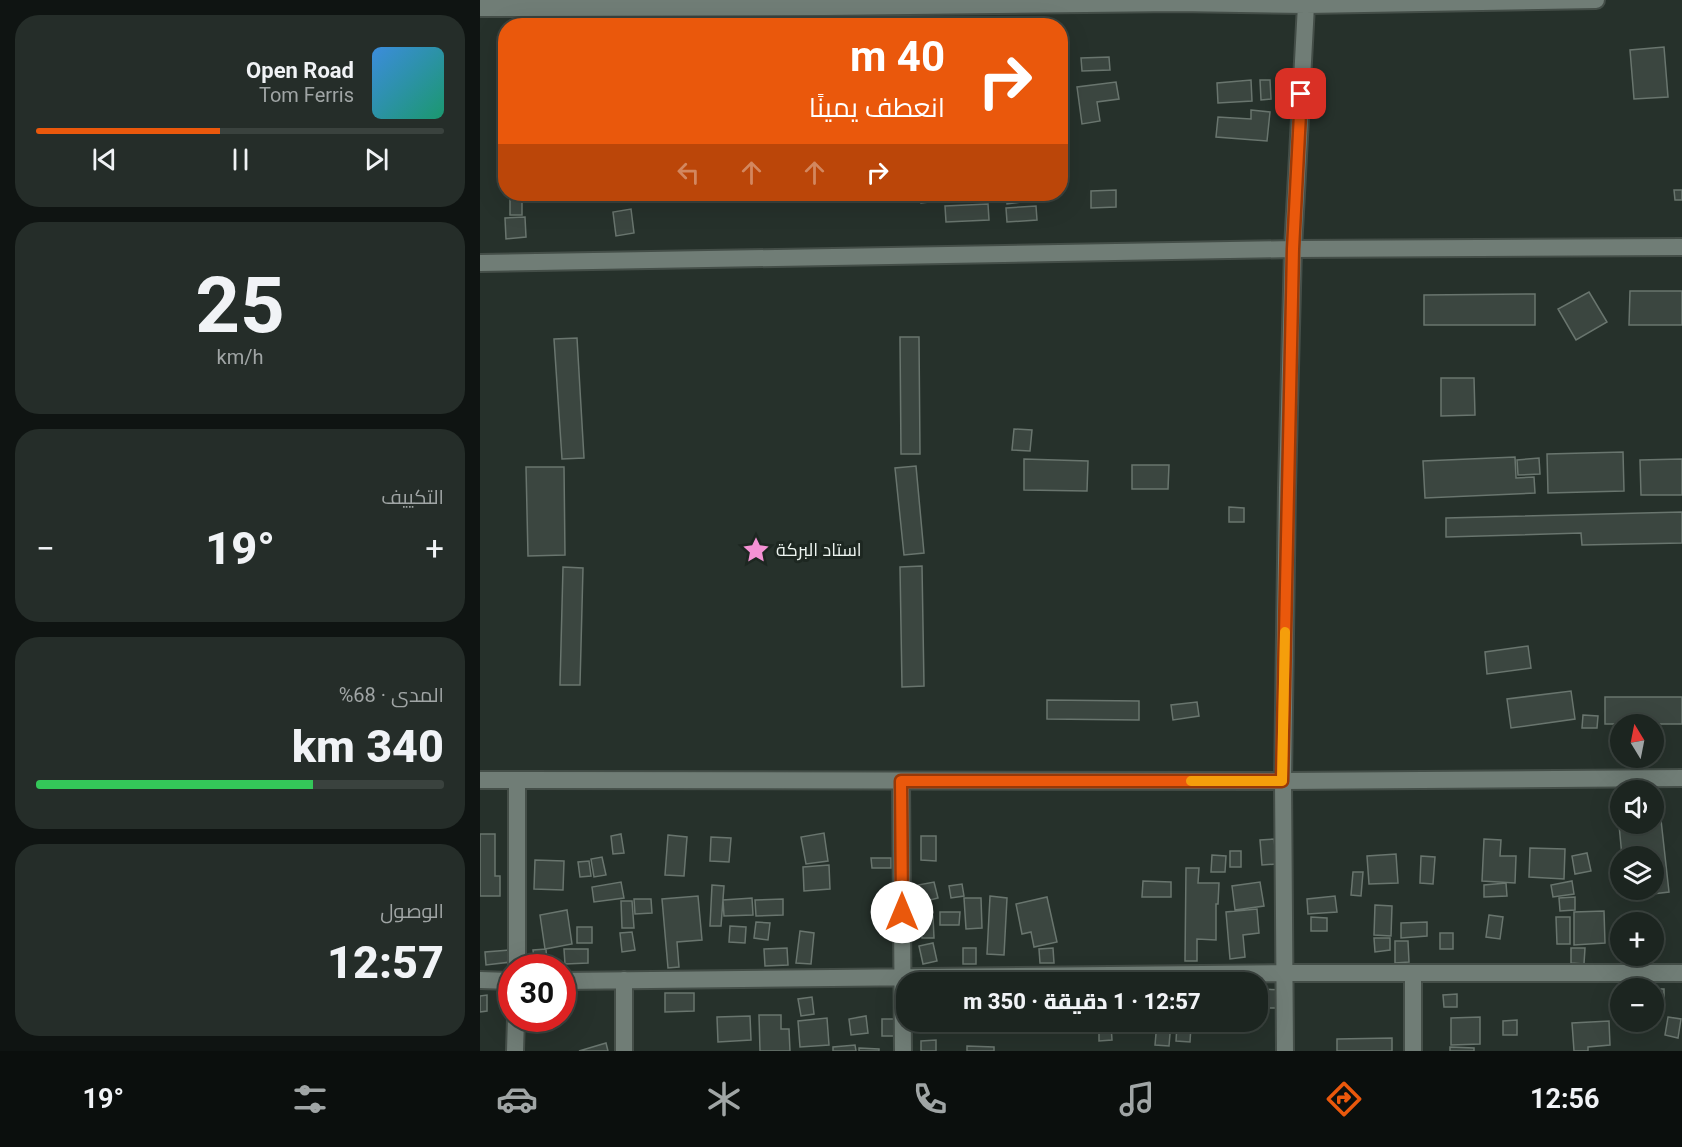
<!DOCTYPE html>
<html lang="ar">
<meta charset="utf-8">
<style>
:root{--surface:#1c2520;--page:#252d29;--text:#f1f3f6;--muted:#a0a5a5;--line:#3a423e;--accent:#ea580c}
body{margin:0;font-family:Roboto,Cairo,sans-serif;background:var(--page);color:var(--text);direction:rtl;height:100vh;display:flex;flex-direction:column;font-size:22px;white-space:nowrap}
*{box-sizing:border-box;margin:0}
p{font-size:20px;color:var(--muted)}
.icon{flex:none;width:33px;height:33px;fill:none;stroke:currentColor;stroke-width:2;stroke-linecap:round;stroke-linejoin:round}
.map{position:relative;flex:1;overflow:hidden;direction:ltr}
.side{display:flex;flex-direction:column;gap:15px;padding:15px;background:#0f1412;width:480px}
.side>*{flex:none}
.guide{position:absolute;left:18px;top:18px;width:570px;height:183px;border-radius:24px;box-shadow:0 6px 24px #0002,0 0 0 2px var(--line);direction:rtl;background:#ea580c;color:#fff;overflow:hidden}
.needle{width:39px;rotate:350deg}
.controls{position:absolute;left:1130px;top:714px;display:grid;gap:12px}
.controls a{display:grid;place-items:center;width:54px;height:54px;border-radius:50%;background:var(--surface);box-shadow:0 6px 24px #0002,0 0 0 2px var(--line);font-size:30px}
.speed{position:absolute;left:18px;top:954px;display:flex;gap:12px;font-size:30px;font-weight:700;text-align:center}
.speed>*{display:grid;place-content:center;width:78px;height:78px;border-radius:50%;background:var(--surface);box-shadow:0 6px 24px #0002,0 0 0 2px var(--line);line-height:1}
.speed .limit{border:9px solid #d22;background:#fff;color:#111}
.pin{position:absolute;display:grid;place-items:center;width:51px;height:51px;color:#fff;margin:-26px;border-radius:12px;box-shadow:0 3px 9px #0006}
.me{position:absolute;width:66px;margin:-33px;rotate:0deg;stroke-linejoin:round;filter:drop-shadow(0 0 4px #0008)}
.turn{display:flex;align-items:center;gap:21px;height:126px;padding:0 24px;font-size:27px}
.turn .icon{width:78px;height:78px;stroke-width:2.5}
.turn b{display:block;font-size:42px;line-height:51px}
.lanes{display:flex;align-items:center;height:57px;padding:0 24px;background:#0003;justify-content:center;gap:30px;direction:ltr}
.lanes .off{opacity:.35}
.big{font-size:45px;font-weight:800;line-height:1.1}
.side .tile{flex:1;display:flex;flex-direction:column;justify-content:center;gap:9px;min-width:0;padding:0 21px;border-radius:24px;background:var(--page)}
.side .dial{align-items:center;gap:0}
.dial b{font-size:78px;line-height:1}
.song{display:flex;align-items:center;gap:18px}
.cover{width:72px;height:72px;border-radius:9px;background:linear-gradient(135deg,hsl(210 70% 55%),hsl(160 70% 35%))}
.played{height:6px;border-radius:3px;background:linear-gradient(90deg,var(--accent) 45%,var(--line) 45%)}
.keys{display:flex;justify-content:space-around;direction:ltr}
.heat{display:flex;justify-content:space-between;align-items:center;font-size:33px;direction:ltr}
.charge{height:9px;border-radius:4px;background:linear-gradient(90deg,#34c759 68%,var(--line) 0)}
.trip{position:absolute;left:416px;top:972px;width:372px;height:60px;border-radius:24px;background:var(--surface);box-shadow:0 6px 24px #0002,0 0 0 2px var(--line);font-weight:800;line-height:60px;text-align:center;direction:rtl}
.menu{display:flex;height:96px;justify-content:space-around;align-items:center;background:#0b0f0d;color:var(--muted)}
.menu .icon{width:42px;height:42px}
.menu .on{color:var(--accent)}
.menu b{font-size:27px;color:var(--text)}
main{display:flex;flex:1;min-height:0}
.map>svg:first-child{display:block}
.building{fill:#3b4640;stroke:#69756e;stroke-width:1.5}
.lines{fill:none;stroke-linecap:round;stroke-linejoin:round}
.minor-casing{stroke:#444e48;stroke-width:20}
.tertiary-casing{stroke:#444e48;stroke-width:20}
.minor{stroke:#707d76;stroke-width:16}
.tertiary{stroke:#707d76;stroke-width:16}
.route-casing{stroke:#983908;stroke-width:15}
.route{stroke:#ea580c;stroke-width:10}
.slow{stroke:#f59e0b;stroke-width:10}
.labels{text-anchor:middle;stroke-width:6;stroke-linejoin:round;paint-order:stroke}
.poi-label{font-size:18px;fill:#edf4f0;stroke:#1d2721;text-anchor:start}
</style>
<main>
<div class="map">
<svg width="1202" height="1051" viewBox="0 0 1202 1051">
<rect width="100%" height="100%" fill="#26312b"/>
<path class="building" d="M1184 47 1188 97 1154 99 1150 50Z
M17 52H26V70H17Z
M629 57 630 70 602 71 601 58Z
M771 80 772 101 738 103 737 83Z
M780 80H790L791 99 781 100Z
M636 82 639 99 617 102 620 121 602 124 597 87Z
M771 110 790 112 787 141 736 137 738 117 771 119Z
M636 190V207L611 208V191Z
M1194 190H1202V200H1195Z
M30 194H62V202H42V215H30Z
M440 194H466L467 200 441 203Z
M526 194H560L561 199 527 204Z
M508 204 509 220 466 222 465 206Z
M556 206 557 220 527 222 526 208Z
M151 209 154 233 136 236 133 212Z
M45 217 46 237 26 239 25 218Z
M1150 291H1202V325H1149Z
M1109 292 1127 322 1096 340 1078 309Z
M1055 294V325H944V295Z
M420 337H439L440 454H421Z
M97 338 104 458 82 459 74 339Z
M961 378H994L995 415 961 416Z
M534 429 552 430 550 451 532 450Z
M1143 452 1144 491 1068 493 1067 454Z
M1035 457 1036 478 1054 477 1055 493 945 498 943 461Z
M1059 458 1060 474 1038 475 1037 460Z
M544 459 608 461 607 491 544 490Z
M1202 459V495H1161L1160 460Z
M652 465H689L688 489H652Z
M436 466 444 553 424 555 415 468Z
M46 467H84L85 555 48 556Z
M749 507 764 508V522H749Z
M1202 512V543L1102 545 1101 533 966 537V518Z
M442 566 444 686 422 687 420 567Z
M83 567 103 568 100 685H80Z
M1048 646 1051 668 1007 674 1005 652Z
M1091 691 1095 719 1031 728 1027 699Z
M1125 697H1202V724H1125Z
M567 700 659 701V720L567 719Z
M717 702 719 716 693 720 691 705Z
M1103 715 1118 716 1117 728H1102Z
M1181 820 1189 892 1147 897 1146 890H1173V856H1142L1139 825 1173 824V821Z
M344 833 348 861 326 864 321 837Z
M0 834H15V876H20V896H0Z
M141 834 144 853 133 854 131 836Z
M188 835 207 837 204 876 185 875Z
M441 836H456V861L441 860Z
M231 837 251 838 249 862 230 861Z
M794 839 797 864 782 865 780 840Z
M1004 839 1021 840 1020 856H1036L1035 883 1002 881Z
M1050 848 1085 849 1084 879 1049 877Z
M750 851H761V867H750Z
M1107 853 1111 871 1095 874 1092 856Z
M916 854 918 883 889 884 887 856Z
M732 855 746 856 745 872H731Z
M941 856 955 857 953 884 940 883Z
M122 857 126 875 114 877 111 859Z
M391 858H411V868H392Z
M55 860 84 861 83 890 54 889Z
M109 861 111 876 100 877 98 862Z
M349 865 350 889 324 891 323 867Z
M706 868H719L718 883H739L738 904H736V940L717 939V961H705Z
M873 872H883L881 896 871 895Z
M663 881 691 882V897H662Z
M1092 881 1094 894 1073 897 1071 885Z
M141 882 144 898 114 902 112 887Z
M454 882 458 898 442 902 438 885Z
M780 882 784 906 755 910 752 886Z
M1026 883 1027 896 1004 897V885Z
M482 884 484 896 471 898 469 886Z
M232 885 244 886 241 926H230Z
M218 896 222 940 197 942 199 967 188 968 182 899Z
M510 896 527 898 524 955 507 954Z
M855 896 857 912 828 914 827 899Z
M567 897 577 942 554 947 551 932 542 934 536 904Z
M1095 897V910L1080 911 1079 898Z
M272 898 273 915 244 916 243 900Z
M484 898H501L502 928 486 929Z
M154 899H171L172 913 155 914Z
M303 899V915L276 916 275 900Z
M141 901H152L154 928H142Z
M895 905 912 906 911 936 894 935Z
M777 909 779 933 763 935 765 957 750 959 746 912Z
M87 910 92 944 65 949 60 915Z
M1124 911 1125 943 1094 945V912Z
M460 912H480L479 925H460Z
M1009 915 1023 917 1020 939 1006 937Z
M453 916 454 938H442L441 917Z
M831 917 847 918V931H831Z
M1076 917H1090V944H1077Z
M276 922 290 923 288 940 274 938Z
M947 922V936L921 938V923Z
M250 926 266 927 265 943 249 942Z
M97 927H112V943H97Z
M320 931 334 933 331 964 316 963Z
M152 932 155 950 142 952 140 933Z
M960 933H973V949H960Z
M894 938H910V950L895 952Z
M1138 938 1140 939V956H1149V958L1137 957Z
M915 941H928L929 962 915 963Z
M453 943 457 961 443 964 439 946Z
M307 948 308 965 285 966 284 949Z
M483 948H496V964H483Z
M573 948 574 963H560L559 949Z
M1091 948H1105L1104 964 1091 963Z
M66 949 67 964 55 966 53 950Z
M84 949H108V963L85 964Z
M30 950 31 962 6 965 5 952Z
M777 989 810 990V1008H777Z
M1173 989H1184V1007H1173Z
M185 993H214V1011L185 1012Z
M977 994V1007H964L963 995Z
M7 995V1011L0 1012V996Z
M332 997 334 1014 321 1016 318 999Z
M279 1015H301V1029H309L310 1051H280Z
M270 1016 271 1040 238 1042 237 1017Z
M386 1016 388 1033 371 1035 369 1019Z
M1000 1017V1044L971 1045V1018Z
M1188 1017 1201 1019 1198 1038 1185 1035Z
M347 1018 349 1045 320 1047 318 1021Z
M402 1019H418V1036H402Z
M1037 1020V1035H1023V1021Z
M1129 1021 1130 1045 1108 1047V1051H1094L1092 1023Z
M677 1022H691L689 1046 675 1045Z
M631 1025 632 1040 619 1041V1026Z
M697 1025 711 1026 710 1042 696 1041Z
M912 1038V1051H857V1039Z
M456 1040V1051H441V1041Z
M126 1043 128 1051H99Z
M375 1045 376 1051H353V1047Z
M487 1046 514 1047V1051H487Z
M970 1047 994 1048V1051H970Z
M379 1048 399 1049V1051H379Z"/>
<g class="lines">
<defs>
<path id="minor" d="M0 8 345 7 697 3 826 5 1116 0
M0 263 813 249 1202 247
M421 781 423 1051
M37 968V780
M933 973V1051
M0 980 32 981
M144 980V1051
M82 981 805 973H1202
M35 1051 36 1018
M805 1051 803 781 807 488 813 249 826 5"/>
<path id="tertiary" d="M0 780 803 781 1202 778"/>
</defs>
<use href="#minor" class="minor-casing"/>
<use href="#tertiary" class="tertiary-casing"/>
<use href="#minor" class="minor"/>
<use href="#tertiary" class="tertiary"/>
</g>
<g class="lines">
<defs>
<path id="route" d="M422 912 421 781H802L813 249 821 94"/>
</defs>
<use href="#route" class="route-casing"/>
<use href="#route" class="route"/>
<path class="slow" d="M711 781H802L805 632"/>
</g>
<defs>
<symbol id="sight-bare" viewBox="-9 -9 18 18"><path d="M0-6L1.8-2.2L6-1.7L2.9 1.2L3.7 5.4L0 3.3L-3.7 5.4L-2.9 1.2L-6-1.7L-1.8-2.2Z" fill="#f491d4" stroke="#1d2721" stroke-width="2.5" paint-order="stroke"/></symbol>
</defs>
<g fill-rule="evenodd">
<use href="#sight-bare" x="257" y="531" width="38" height="38"/>
</g>
<g class="labels">
<g class="poi-label">
<text x="296" y="556">استاد البركة</text>
</g>
</g>
</svg>
<div class="controls">
<a><svg class="needle" viewBox="-14 -14 28 28"><path d="M0-13l5 13h-10z" fill="#e53935"/><path d="M0 13l5-13h-10z" fill="#a0a5a5"/></svg></a>
<a><svg class="icon" aria-label="sound" viewBox="0 0 24 24"><path d="M4 9h4l5-4v14l-5-4H4zM17 9q2 3 0 6"/></svg></a>
<a><svg class="icon" aria-label="layers" viewBox="0 0 24 24"><path d="M12 4l9 5-9 5-9-5zM3 14l9 5 9-5"/></svg></a>
<a>+</a>
<a>−</a>
</div>
<div class="speed"><div class="limit">30</div></div>
<div class="pin" style="left:821px;top:94px;background:#d93025"><svg class="icon" aria-label="arrive" viewBox="0 0 24 24"><path d="M6 21V4h12l-3 4 3 4H6"/></svg></div>
<svg class="me" style="left:422px;top:912px" viewBox="-20 -20 40 40"><circle r="19" fill="#fff"/><path d="M0-13L10 11 0 6-10 11z" fill="#ea580c"/></svg>
<div class="trip">12:57 · 1 دقيقة · 350 m</div>
<div class="guide">
<div class="turn"><svg class="icon" aria-label="right" viewBox="0 0 24 24"><path d="M7 20v-9h11M14 6l5 5-5 5"/></svg><div><b>40 m</b>انعطف يمينًا</div></div>
<div class="lanes"><svg class="icon off" aria-label="left" viewBox="0 0 24 24"><path d="M17 20v-9H6M10 6l-5 5 5 5"/></svg><svg class="icon off" aria-label="ahead" viewBox="0 0 24 24"><path d="M12 20V5M6 11l6-6 6 6"/></svg><svg class="icon off" aria-label="ahead" viewBox="0 0 24 24"><path d="M12 20V5M6 11l6-6 6 6"/></svg><svg class="icon" aria-label="right" viewBox="0 0 24 24"><path d="M7 20v-9h11M14 6l5 5-5 5"/></svg></div>
</div>
</div>
<section class="side">
<div class="tile">
<div class="song"><i class="cover"></i><div><b>Open Road</b><p>Tom Ferris</p></div></div>
<div class="played"></div>
<div class="keys"><svg class="icon" aria-label="previous" viewBox="0 0 24 24"><path d="M18 5L8 12l10 7zM5 5v14"/></svg><svg class="icon" aria-label="pause" viewBox="0 0 24 24"><path d="M8 5v14M16 5v14"/></svg><svg class="icon" aria-label="next" viewBox="0 0 24 24"><path d="M6 5l10 7-10 7zM19 5v14"/></svg></div>
</div>
<div class="tile dial"><b>25</b><p>km/h</p></div>
<div class="tile"><p>التكييف</p>
<div class="heat"><a>−</a><b class="big">19°</b><a>+</a></div>
</div>
<div class="tile"><p>المدى · 68%</p><b class="big">340 km</b><div class="charge"></div></div>
<div class="tile"><p>الوصول</p><b class="big">12:57</b></div>
</section>
</main>
<nav class="menu">
<b>12:56</b>
<svg class="icon on" aria-label="directions" viewBox="0 0 24 24"><path d="M12 3l9 9-9 9-9-9zM9 14v-3h6M13 9l2 2-2 2"/></svg>
<svg class="icon" aria-label="music" viewBox="0 0 24 24"><path d="M9 18V5l10-2v13"/><circle cx="6" cy="18" r="3"/><circle cx="16" cy="16" r="3"/></svg>
<svg class="icon" aria-label="phone" viewBox="0 0 24 24"><path d="M5 4h4l2 5-3 2q2 4 5 5l2-3 5 2v4C11 20 4 13 5 4z"/></svg>
<svg class="icon" aria-label="climate" viewBox="0 0 24 24"><path d="M12 3v18M4 7l16 10M4 17L20 7"/></svg>
<svg class="icon" aria-label="car" viewBox="0 0 24 24"><path d="M5 17H2v-5l4-1 3-4h7l3 4 3 1v5h-3M9 17h6M6 11h13"/><circle cx="7" cy="17" r="2"/><circle cx="17" cy="17" r="2"/></svg>
<svg class="icon" aria-label="filters" viewBox="0 0 24 24"><path d="M4 7h16M4 17h16"/><circle cx="9" cy="7" r="2"/><circle cx="15" cy="17" r="2"/></svg>
<b>19°</b>
</nav>
